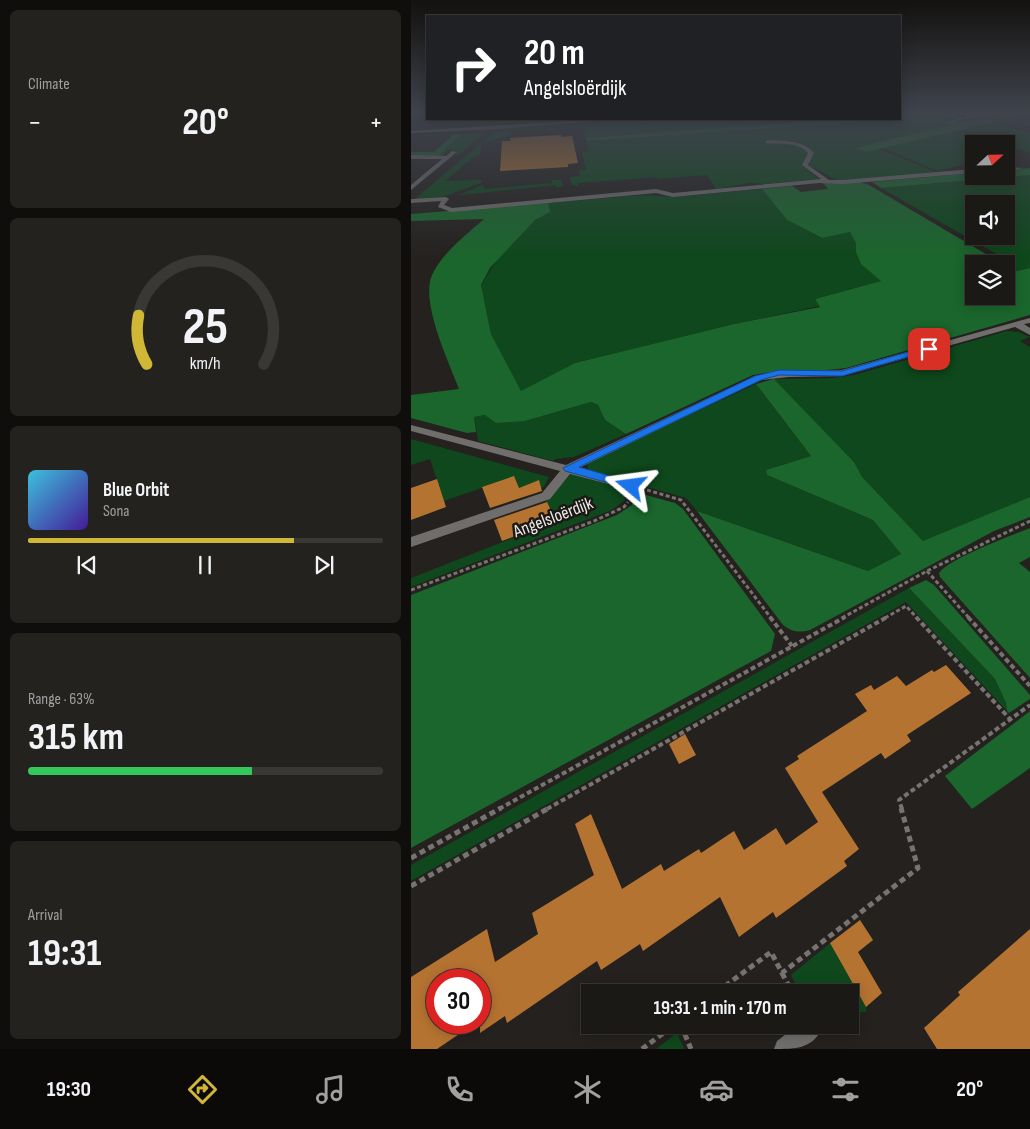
<!DOCTYPE html>
<meta charset="utf-8">
<style>
:root{--surface:#1b1916;--page:#24221f;--text:#f1f3f6;--muted:#a0a0a1;--line:#393835;--accent:#d1b736}
body{margin:0;font-family:"Sofia Sans Condensed",sans-serif;background:var(--page);color:var(--text);height:100vh;display:flex;flex-direction:column;font-size:19px;white-space:nowrap}
*{box-sizing:border-box;margin:0}
p{font-size:16px;color:var(--muted)}
.icon{flex:none;width:28px;height:28px;fill:none;stroke:currentColor;stroke-width:2;stroke-linecap:round;stroke-linejoin:round}
.map{position:relative;flex:1;overflow:hidden}
.side{display:flex;flex-direction:column;gap:10px;padding:10px;background:#0f0e0c;width:411px}
.side>*{flex:none}
.guide{position:absolute;left:15px;top:15px;width:475px;height:105px;border-radius:0px;box-shadow:0 2px 12px #0003,0 0 0 1px var(--line);background:#202124;color:#fff;overflow:hidden}
.needle{width:32px;rotate:68deg}
.buttons{position:absolute;left:554px;top:135px;display:grid;gap:10px}
.buttons a{display:grid;place-items:center;width:50px;height:50px;border-radius:0px;background:var(--surface);box-shadow:0 2px 12px #0003,0 0 0 1px var(--line);font-size:25px}
.speed{position:absolute;left:15px;top:969px;display:flex;gap:10px;font-size:25px;font-weight:700;text-align:center}
.speed>*{display:grid;place-content:center;width:65px;height:65px;border-radius:50%;background:var(--surface);box-shadow:0 2px 12px #0003,0 0 0 1px var(--line);line-height:1}
.speed .limit{border:8px solid #d22;background:#fff;color:#111}
.pin{position:absolute;display:grid;place-items:center;width:42px;height:42px;color:#fff;margin:-21px;border-radius:10px;box-shadow:0 2px 8px #0006}
.me{position:absolute;width:55px;margin:-28px;rotate:286deg;stroke-linejoin:round;filter:drop-shadow(0 0 4px #0008)}
.turn{display:flex;align-items:center;gap:18px;height:105px;padding:0 15px;font-size:22px}
.turn .icon{width:65px;height:65px;stroke-width:2.5}
.turn b{display:block;font-size:35px;line-height:42px}
.big{font-size:38px;font-weight:700;line-height:1.1}
.side .widget{flex:1;display:flex;flex-direction:column;justify-content:center;gap:8px;min-width:0;padding:0 18px;border-radius:8px;background:var(--page)}
.side .dial{align-items:center;gap:0}
.dial svg{height:130px;overflow:visible;fill:none;stroke:var(--line);stroke-width:7;stroke-linecap:round;text-anchor:middle}
.dial text{fill:var(--text);stroke:none}
.song{display:flex;align-items:center;gap:15px}
.cover{width:60px;height:60px;border-radius:8px;background:linear-gradient(135deg,hsl(190 70% 55%),hsl(260 70% 35%))}
.played{height:5px;border-radius:2px;background:linear-gradient(90deg,var(--accent) 75%,var(--line) 75%)}
.keys{display:flex;justify-content:space-around;direction:ltr}
.heat{display:flex;justify-content:space-between;align-items:center;font-size:28px;direction:ltr}
.charge{height:8px;border-radius:4px;background:linear-gradient(90deg,#34c759 63%,var(--line) 0)}
.trip{position:absolute;left:170px;top:984px;width:278px;height:50px;border-radius:0px;background:var(--surface);box-shadow:0 2px 12px #0003,0 0 0 1px var(--line);font-weight:700;line-height:50px;text-align:center}
.menu{display:flex;height:80px;justify-content:space-around;align-items:center;background:#0b0a09;color:var(--muted)}
.menu .icon{width:35px;height:35px}
.menu .on{color:var(--accent)}
.menu b{font-size:22px;color:var(--text)}
main{display:flex;flex:1;min-height:0}
.map>svg:first-child{display:block}
.green{fill:#0e481c;fill-rule:evenodd}
.forest{fill:#1a662c}
.building{fill:#b57331}
.lines{fill:none;stroke-linecap:round;stroke-linejoin:round}
.path-far3{stroke:#767370;stroke-width:1;stroke-dasharray:1 1;stroke-linecap:butt}
.path-far2{stroke:#767370;stroke-width:3;stroke-dasharray:4 2.5;stroke-linecap:butt}
.path-far1{stroke:#767370;stroke-width:4;stroke-dasharray:5 3;stroke-linecap:butt}
.path{stroke:#767370;stroke-width:5;stroke-dasharray:6 4;stroke-linecap:butt}
.minor{fill:#706e6d;fill-rule:evenodd}
.route{fill:#1a73e8;stroke:#114b97}
.labels{text-anchor:middle;stroke-width:5;stroke-linejoin:round;paint-order:stroke}
.street-label{font-size:18px;fill:#edebe9;stroke:#1b1815}
</style>
<main>
<section class="side">
<div class="widget"><p>Climate</p>
<div class="heat"><a>−</a><b class="big">20°</b><a>+</a></div>
</div>
<div class="widget dial"><svg viewBox="0 0 100 80">
<path d="M14 69A42 42 0 1 1 86 69"/>
<path d="M14 69A42 42 0 0 1 9 39" stroke="#d1b736"/>
<text x="50" y="56" font-size="32" font-weight="700">25</text>
<text x="50" y="72" font-size="11">km/h</text>
</svg></div>
<div class="widget">
<div class="song"><i class="cover"></i><div><b>Blue Orbit</b><p>Sona</p></div></div>
<div class="played"></div>
<div class="keys"><svg class="icon" aria-label="previous" viewBox="0 0 24 24"><path d="M18 5L8 12l10 7zM5 5v14"/></svg><svg class="icon" aria-label="pause" viewBox="0 0 24 24"><path d="M8 5v14M16 5v14"/></svg><svg class="icon" aria-label="next" viewBox="0 0 24 24"><path d="M6 5l10 7-10 7zM19 5v14"/></svg></div>
</div>
<div class="widget"><p>Range · 63%</p><b class="big">315 km</b><div class="charge"></div></div>
<div class="widget"><p>Arrival</p><b class="big">19:31</b></div>
</section>
<div class="map">
<svg width="619" height="1049" viewBox="0 0 619 1049">
<rect width="100%" height="100%" fill="#24211e"/>
<path class="green" d="M513 118 540 125 445 148 455 152 468 149 527 173 428 181 399 166 398 163 403 153C394 139 372 139 357 141 370 142 389 141 397 152L391 165 408 179 354 184 339 183 305 189 296 175 247 179 245 177 168 183 166 186 161 184 159 177 169 176 168 170H175L171 152H178L176 141Z
M256 119 85 131 129 126Z
M266 119 429 120 175 138 172 128 100 132 99 135C88 136 81 143 71 143L69 155 61 158 34 181 71 180 70 183 31 197 4 199 81 134 86 132Z
M584 122 619 133V153L549 130Z
M549 131 584 144H562V162L526 171 470 147Z
M69 133 73 134 46 156H43L48 151 38 150 31 156 26 157 50 134 14 136V135Z
M619 175V268L598 273 594 262 587 255 470 188ZM562 204H595V236H562Z
M141 180H150L152 185 146 188 144 185 48 195 69 186H73V189L141 183Z
M351 189 376 220 410 238 439 232 446 243 445 252 470 281 404 299 409 306 323 324 164 363 110 392 80 334 70 286C85 258 110 226 138 212L137 203 232 195 265 197Z
M596 331 608 332 619 337 609 341 619 347V497L513 542 450 477 443 462 363 379 422 378 443 375Z
M345 384 400 456 355 470 356 475 462 520 490 554 457 571 286 511 275 498 177 470 176 462Z
M180 402 187 405 194 420 215 434 163 457 144 459 142 461 67 441 63 417 74 415 114 421Z
M0 439 138 477 133 487 130 488 126 481 108 488 103 477 33 501 19 459 0 465Z
M160 474 214 489V500L201 510 0 587V578L145 521 135 501Z
M498 588 584 679 595 703 596 711 495 602 0 881V865Z
M419 943 455 1007V1012L439 1013V992H388L380 975Z
M266 1033 273 1049H245Z"/>
<path class="forest" d="M489 113H552L555 114 531 119C552 128 565 114 585 122L455 152 444 148 540 125 513 118 176 141 175 138 428 119H489Z
M43 134H50L26 157H0V152H23Z
M619 168V175L470 188 461 182 562 173V176H595V170Z
M449 182 458 185 585 260 588 264H562V296H595V276L598 273 619 268V315L435 368C404 373 373 368 342 375L215 434 194 420 187 405 180 402 114 421 85 423 74 415 63 417 65 432 56 433 0 418V395L48 389C38 362 9 302 21 275 31 253 55 235 73 219L0 221V214L137 203 139 212 124 220 79 268 70 285 80 334 110 391 164 363 323 324 409 307 404 299 470 281 450 264 445 252V243L439 232 411 238 376 220 351 189 381 186 390 192 417 189 412 183Z
M363 379 443 462 451 477 512 541 619 497V517L583 531 399 630C388 633 381 632 372 625L286 511 457 571 490 554 462 520 356 475 355 470 400 456 345 384Z
M224 492 264 503 272 509 364 634 360 651 0 848V595L206 515 221 505Z
M619 528V557L608 563 619 572V678L529 577 528 573C539 558 599 536 619 528Z
M515 580 523 585 619 695V699L598 713 596 711 595 703 584 679 498 588Z
M619 711V768L561 809 534 776Z"/>
<path class="building" d="M150 135V137L161 136 167 163 157 164V167L89 171 91 141H100L99 138Z
M103 476 108 488 128 480 131 491 79 508 71 487Z
M26 479 35 507 0 520V488Z
M136 502 145 521 91 541 83 520Z
M535 665 560 693 496 735 500 741 474 759 470 753 411 792 448 849 433 861 436 866 365 918 362 912 328 937 309 897 232 951 229 944 190 970 186 961 96 1023 94 1016 69 1033V980H26V1022H66L26 1049H0V977L76 929 84 962 127 934 121 913 183 875 164 824 180 814 211 889 250 864 253 871 288 849 290 853 323 831 333 850 365 828 375 845 407 822 374 768 388 759 386 756 456 711 444 694 460 685 463 690 486 676 495 686 521 670 523 672Z
M274 734 285 755 268 764 258 744Z
M449 920 462 940 447 952 471 993 455 1007 419 943Z
M619 929V1049H526L513 1028 549 995 547 992Z"/>
<g class="lines">
<path class="path-far3" d="M591 117 619 125
M221 123 270 119"/>
<path class="path-far2" d="M236 490 270 500 360 618
M516 571 558 618
M0 590 183 521 213 507 217 502
M431 618 516 571 619 521
M474 618 495 606 506 618"/>
<path class="path-far1" d="M359 617 381 646
M505 617 599 719
M557 617 619 686
M88 809 434 617
M136 809 476 617
M491 809 488 800 619 705"/>
<path class="path" d="M0 858 90 808
M0 886 138 808
M371 973 381 992
M306 992 360 952 371 973 507 868 490 808
M270 1025 280 1049
M231 1049 263 1025"/>
<path class="minor" d="M572 113H582L540 122 538 121Z
M193 119H210L88 129 0 133V131Z
M356 140C372 141 392 139 403 153L397 165 418 180H432L562 169V173L432 184 408 183 262 197 245 193 40 212 27 207 30 201 0 203V199L35 197 38 199 33 205 41 208 245 189 262 193 410 179 391 165 397 153C387 141 368 145 354 143Z
M41 151 46 152 0 190V185L31 159H0V155L35 156Z
M595 167 612 168 595 171Z
M619 318V323L613 324 619 328V335L604 327 431 376 378 377 350 380 168 468 224 483 226 486 224 489 220 490 159 474 139 499 0 547V537L131 493 149 471 0 431V425L155 465 344 376 368 372 431 370Z
M387 1025H408L410 1030C401 1049 383 1049 363 1049L366 1041Z"/>
</g>
<linearGradient id="sky" x2="0" y2="1"><stop stop-color="#141210"/><stop offset="0.43" stop-color="#3f434c"/><stop offset="1" stop-color="#3f434c" stop-opacity="0"/></linearGradient>
<rect width="619" height="260" fill="url(#sky)"/>
<path class="route" d="M518 346 523 349 521 350 431 376 368 375 350 380 168 467 224 483V488L220 489 154 471 152 468 344 376 368 370 431 371Z"/>
<g class="labels">
<g class="street-label">
<text transform="translate(142 517) rotate(-21)" y="6">Angelsloërdijk</text>
</g>
</g>
</svg>
<div class="buttons">
<a><svg class="needle" viewBox="-14 -14 28 28"><path d="M0-13l5 13h-10z" fill="#e53935"/><path d="M0 13l5-13h-10z" fill="#a0a0a1"/></svg></a>
<a><svg class="icon" aria-label="sound" viewBox="0 0 24 24"><path d="M4 9h4l5-4v14l-5-4H4zM17 9q2 3 0 6"/></svg></a>
<a><svg class="icon" aria-label="layers" viewBox="0 0 24 24"><path d="M12 4l9 5-9 5-9-5zM3 14l9 5 9-5"/></svg></a>
</div>
<div class="speed"><div class="limit">30</div></div>
<div class="pin" style="left:518px;top:349px;background:#d93025"><svg class="icon" aria-label="arrive" viewBox="0 0 24 24"><path d="M6 21V4h12l-3 4 3 4H6"/></svg></div>
<svg class="me" style="left:220px;top:486px" viewBox="-20 -20 40 40"><path d="M0-17L14 15 0 8-14 15z" fill="#1a73e8" stroke="#fff" stroke-width="4"/></svg>
<div class="trip">19:31 · 1 min · 170 m</div>
<div class="guide">
<div class="turn"><svg class="icon" aria-label="right" viewBox="0 0 24 24"><path d="M7 20v-9h11M14 6l5 5-5 5"/></svg><div><b>20 m</b>Angelsloërdijk</div></div>
</div>
</div>
</main>
<nav class="menu">
<b>19:30</b>
<svg class="icon on" aria-label="directions" viewBox="0 0 24 24"><path d="M12 3l9 9-9 9-9-9zM9 14v-3h6M13 9l2 2-2 2"/></svg>
<svg class="icon" aria-label="music" viewBox="0 0 24 24"><path d="M9 18V5l10-2v13"/><circle cx="6" cy="18" r="3"/><circle cx="16" cy="16" r="3"/></svg>
<svg class="icon" aria-label="phone" viewBox="0 0 24 24"><path d="M5 4h4l2 5-3 2q2 4 5 5l2-3 5 2v4C11 20 4 13 5 4z"/></svg>
<svg class="icon" aria-label="climate" viewBox="0 0 24 24"><path d="M12 3v18M4 7l16 10M4 17L20 7"/></svg>
<svg class="icon" aria-label="car" viewBox="0 0 24 24"><path d="M5 17H2v-5l4-1 3-4h7l3 4 3 1v5h-3M9 17h6M6 11h13"/><circle cx="7" cy="17" r="2"/><circle cx="17" cy="17" r="2"/></svg>
<svg class="icon" aria-label="filters" viewBox="0 0 24 24"><path d="M4 7h16M4 17h16"/><circle cx="9" cy="7" r="2"/><circle cx="15" cy="17" r="2"/></svg>
<b>20°</b>
</nav>
